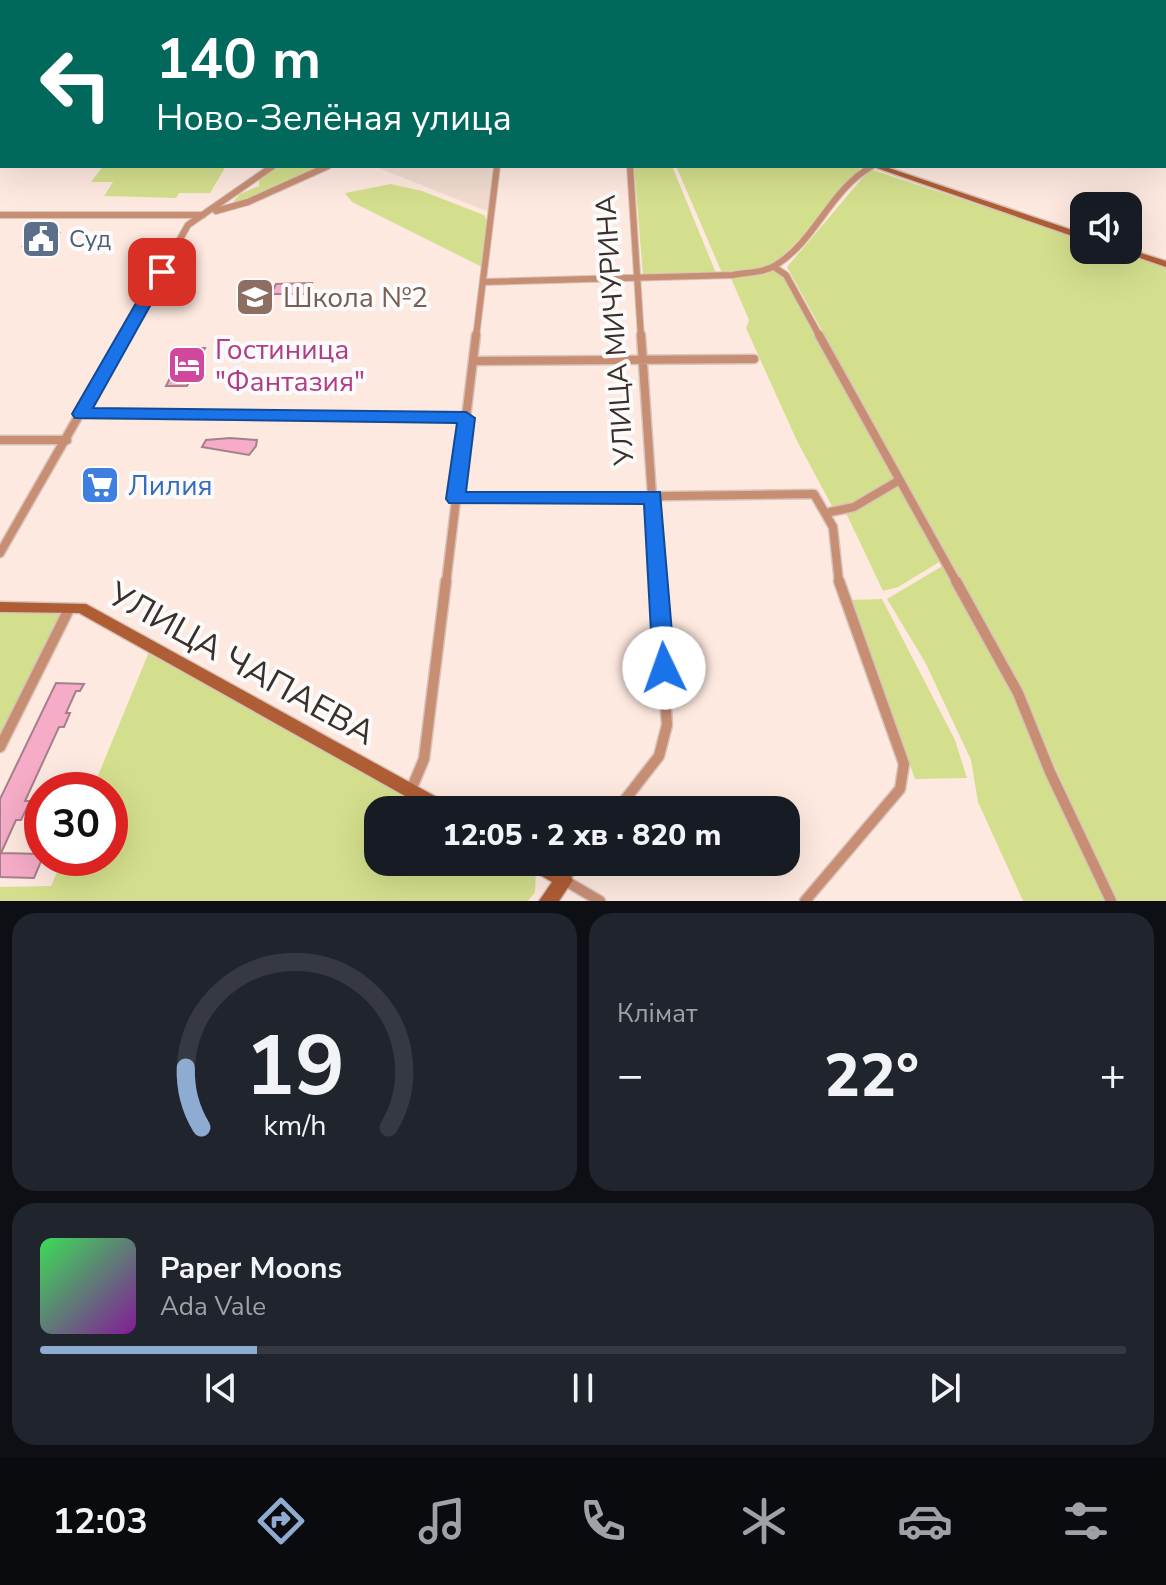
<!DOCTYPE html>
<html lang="uk">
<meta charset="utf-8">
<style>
:root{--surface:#171b24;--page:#20242c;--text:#f1f3f6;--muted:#9ea1a6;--line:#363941;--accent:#8eabd1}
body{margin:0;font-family:"Nunito Sans",sans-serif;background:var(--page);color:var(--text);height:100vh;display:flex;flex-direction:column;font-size:30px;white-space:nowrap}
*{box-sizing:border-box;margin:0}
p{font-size:26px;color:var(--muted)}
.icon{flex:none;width:44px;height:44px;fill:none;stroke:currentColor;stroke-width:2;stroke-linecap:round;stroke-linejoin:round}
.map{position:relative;height:901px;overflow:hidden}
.details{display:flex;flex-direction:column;gap:12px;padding:12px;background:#0d0f14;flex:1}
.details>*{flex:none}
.guide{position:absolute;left:0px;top:0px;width:1166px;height:168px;box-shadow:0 8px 32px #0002;background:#00695c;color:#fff;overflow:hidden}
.buttons{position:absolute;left:1070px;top:192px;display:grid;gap:16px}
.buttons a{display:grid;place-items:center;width:72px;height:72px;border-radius:16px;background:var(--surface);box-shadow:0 8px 32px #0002;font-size:40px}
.speed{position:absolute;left:24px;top:772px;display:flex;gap:16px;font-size:40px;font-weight:700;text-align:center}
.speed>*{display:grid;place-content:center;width:104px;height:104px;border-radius:50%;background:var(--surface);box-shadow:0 8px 32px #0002;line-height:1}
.speed .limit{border:12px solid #d22;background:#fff;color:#111}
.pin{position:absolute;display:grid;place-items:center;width:68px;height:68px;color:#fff;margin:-34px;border-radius:16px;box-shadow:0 4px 12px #0006}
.me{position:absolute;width:88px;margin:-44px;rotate:357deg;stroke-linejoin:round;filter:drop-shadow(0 0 6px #0008)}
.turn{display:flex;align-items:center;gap:28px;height:168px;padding:0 24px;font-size:36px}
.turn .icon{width:104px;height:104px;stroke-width:2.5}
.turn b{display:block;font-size:56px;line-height:68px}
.big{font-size:60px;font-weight:800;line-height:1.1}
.details .card{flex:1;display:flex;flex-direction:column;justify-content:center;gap:12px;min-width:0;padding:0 28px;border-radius:24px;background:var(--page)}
.details .dial{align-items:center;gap:0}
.dial svg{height:208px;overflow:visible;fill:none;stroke:var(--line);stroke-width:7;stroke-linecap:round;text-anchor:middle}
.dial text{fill:var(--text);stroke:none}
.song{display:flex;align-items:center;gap:24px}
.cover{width:96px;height:96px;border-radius:12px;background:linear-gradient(135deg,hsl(130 70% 55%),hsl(290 70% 35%))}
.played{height:8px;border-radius:4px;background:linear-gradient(90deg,var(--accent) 20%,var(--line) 20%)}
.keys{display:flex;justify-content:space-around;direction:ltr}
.heat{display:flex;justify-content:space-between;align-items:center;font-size:44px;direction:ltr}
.details .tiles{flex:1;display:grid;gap:12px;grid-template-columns:1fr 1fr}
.card:last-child{grid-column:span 2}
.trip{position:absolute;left:364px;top:796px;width:436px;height:80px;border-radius:24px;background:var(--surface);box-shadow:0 8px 32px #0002;font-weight:800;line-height:80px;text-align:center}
.dock{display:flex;height:128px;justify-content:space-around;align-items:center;background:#090b0e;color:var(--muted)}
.dock .icon{width:56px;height:56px}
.dock .active{color:var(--accent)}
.dock b{font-size:36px;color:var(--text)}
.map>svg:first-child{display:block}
.industrial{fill:#f1dccf}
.green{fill:#d4df8d}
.building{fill:#f6acc6;stroke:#a3818c;stroke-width:2}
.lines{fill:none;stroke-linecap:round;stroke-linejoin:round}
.minor-far3-casing{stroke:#d7c4bb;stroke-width:7}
.minor-far2-casing{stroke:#d7c4bb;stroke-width:8}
.minor-far1-casing{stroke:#d7c4bb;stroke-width:11}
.minor-casing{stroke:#d7c4bb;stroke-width:13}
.secondary-casing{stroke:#d7c4bb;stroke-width:3}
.minor-far3{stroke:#c78e74;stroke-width:5}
.minor-far2{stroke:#c78e74;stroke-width:6}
.minor-far1{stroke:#c78e74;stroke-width:8}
.minor{stroke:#c78e74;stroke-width:10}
.secondary{fill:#af5d35;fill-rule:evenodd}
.route{fill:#1a73e8;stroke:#114b97;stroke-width:2}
.labels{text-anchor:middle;stroke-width:8;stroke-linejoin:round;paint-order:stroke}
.far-service-label{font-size:24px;fill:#4e5e75;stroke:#fbfbfb;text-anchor:start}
.education-label{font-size:28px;fill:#785e54;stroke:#fbfbfb;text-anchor:start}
.street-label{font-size:28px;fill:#3c2f29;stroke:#fbfbfb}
.hotel-label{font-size:28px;fill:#b23c85;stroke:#fbfbfb;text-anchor:start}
.shop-label{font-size:28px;fill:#366cbe;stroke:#fbfbfb;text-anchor:start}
.near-street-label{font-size:34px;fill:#3c2f29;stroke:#fbfbfb}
</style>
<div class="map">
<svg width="1166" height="901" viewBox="0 0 1166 901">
<rect width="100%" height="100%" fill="#fee9e0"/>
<path class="industrial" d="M572 0H1063L567 2Z
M374 166H495L489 212 396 175Z"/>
<path class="green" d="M103 166H226L210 193H179L176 198 104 196 113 182H91Z
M275 166H322L243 201 232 203 240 194 259 186V180Z
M634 166H672L716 273 643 275Z
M676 166H862L808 231 772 266 722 273Z
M870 169 1084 240V250H1115L1166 267V901H1114L1031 712 787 267Z
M391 184 422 191 484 215 487 221 482 267 352 202 345 193Z
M774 270 783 274 895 480 844 508 832 506 797 441 746 328 749 320 730 276Z
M898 486 941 561 898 587 883 591 846 513Z
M944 565 1014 695 1107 901H1023L978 802 971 760 925 662 887 599Z
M882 599 955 740 967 778 915 779 851 600Z
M0 607 69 609 0 736Z
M149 652 428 810H378V862H520L536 871 535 892 528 901H0V887L51 886 63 858H110V790H92Z"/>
<path class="building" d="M34 233H59L49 246H23Z
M312 283 308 294H271L276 284Z
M185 348H205L187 386H166Z
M230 438 257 440 256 446 249 455 202 447 206 440Z
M56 683 84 684 80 691H76L66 713H70L64 727H59L25 801H30L21 820H16L1 853 42 854V859L34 878 0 877V799Z"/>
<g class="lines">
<defs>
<path id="minor-far3" d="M136 2 140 0
M687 2 692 0"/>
<path id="minor-far2" d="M630 166 641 337
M216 211 248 202 328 166
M0 215H203
M774 267 786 275 820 337
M483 282 733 275C747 272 764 273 776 265 816 240 830 190 872 166
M124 337 188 225 273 166
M476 337 497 166"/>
<path id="minor-far1" d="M641 335 658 583
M819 335 957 583
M474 361 754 359
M81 414 466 418
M0 440H67
M456 499 814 494 833 527 839 583
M830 512 854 507 898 481
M0 553 125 335
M446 583 476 335"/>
<path id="minor" d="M956 581 1018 693 1050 772 1111 901
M0 747 69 609
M411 790 424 759 446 581
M617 810 659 756 667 725 657 581
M577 862 564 880 600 901
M805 901 900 789 904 764 839 581"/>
<path id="secondary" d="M0 49H2V53H0Z
M871 166H883L1084 234V240Z
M1128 249 1166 261V267L1117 250Z
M0 602 86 604 451 805 453 810H430L79 613 0 612Z
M525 862C543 862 564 862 573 880L559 901H539L552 882 528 868Z"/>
</defs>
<use href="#minor-far3" class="minor-far3-casing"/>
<use href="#minor-far2" class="minor-far2-casing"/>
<use href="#minor-far1" class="minor-far1-casing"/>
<use href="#minor" class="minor-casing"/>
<use href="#secondary" class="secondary-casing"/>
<use href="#minor-far3" class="minor-far3"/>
<use href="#minor-far2" class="minor-far2"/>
<use href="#minor-far1" class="minor-far1"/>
<use href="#minor" class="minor"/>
<use href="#secondary" class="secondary"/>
</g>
<path class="route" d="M162 267 169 272 93 408 466 412 475 418 466 492H660L675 668 672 674 664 677 656 674 653 668 644 504 449 503 446 499 457 423 75 418 72 414 154 272Z"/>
<defs>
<symbol id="civic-square" viewBox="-11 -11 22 22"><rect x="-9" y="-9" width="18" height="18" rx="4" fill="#5c6f8a" stroke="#fbfbfb"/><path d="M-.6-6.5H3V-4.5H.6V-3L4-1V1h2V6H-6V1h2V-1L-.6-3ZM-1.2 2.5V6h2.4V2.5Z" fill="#fff"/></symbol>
<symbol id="school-square" viewBox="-11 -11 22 22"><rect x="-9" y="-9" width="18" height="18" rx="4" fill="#8d6e63" stroke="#fbfbfb"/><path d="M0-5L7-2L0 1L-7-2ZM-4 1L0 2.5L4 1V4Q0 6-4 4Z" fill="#fff"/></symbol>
<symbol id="hotel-square" viewBox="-11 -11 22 22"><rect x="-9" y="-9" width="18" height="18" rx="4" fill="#d1479c" stroke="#fbfbfb"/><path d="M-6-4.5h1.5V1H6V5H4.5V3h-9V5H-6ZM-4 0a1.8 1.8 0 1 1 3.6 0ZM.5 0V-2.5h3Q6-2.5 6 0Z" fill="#fff"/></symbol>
<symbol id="supermarket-square" viewBox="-11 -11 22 22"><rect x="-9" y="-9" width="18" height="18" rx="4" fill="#3f7fe0" stroke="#fbfbfb"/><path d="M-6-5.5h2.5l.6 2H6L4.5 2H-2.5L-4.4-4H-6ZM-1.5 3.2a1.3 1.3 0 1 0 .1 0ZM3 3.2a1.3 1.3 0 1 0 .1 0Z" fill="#fff"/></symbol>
</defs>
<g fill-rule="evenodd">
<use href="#civic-square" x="19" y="217" width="44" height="44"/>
<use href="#school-square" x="233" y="275" width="44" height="44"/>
<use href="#hotel-square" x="165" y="343" width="44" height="44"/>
<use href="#supermarket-square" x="78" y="463" width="44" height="44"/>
</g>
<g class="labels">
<g class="far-service-label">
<text x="69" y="247">Суд</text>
</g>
<g class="education-label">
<text x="283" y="307">Школа №2</text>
</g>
<g class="street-label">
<text transform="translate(614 330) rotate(-94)" y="10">УЛИЦА МИЧУРИНА</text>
</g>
<g class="hotel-label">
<text x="215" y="359">Гостиница<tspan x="215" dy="32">"Фантазия"</tspan></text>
</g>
<g class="shop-label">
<text x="128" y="495">Лилия</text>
</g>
<g class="near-street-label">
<text transform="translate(242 663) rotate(29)" y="12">УЛИЦА ЧАПАЕВА</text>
</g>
</g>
</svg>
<div class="buttons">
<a><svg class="icon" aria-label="sound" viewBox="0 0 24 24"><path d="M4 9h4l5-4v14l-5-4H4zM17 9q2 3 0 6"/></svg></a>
</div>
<div class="speed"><div class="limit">30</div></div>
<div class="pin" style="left:162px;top:272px;background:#d93025"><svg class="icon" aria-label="arrive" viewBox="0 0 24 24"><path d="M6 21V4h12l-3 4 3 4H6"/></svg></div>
<svg class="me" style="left:664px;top:668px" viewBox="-20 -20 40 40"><circle r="19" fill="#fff"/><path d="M0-13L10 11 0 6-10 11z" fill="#1a73e8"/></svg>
<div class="trip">12:05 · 2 хв · 820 m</div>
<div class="guide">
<div class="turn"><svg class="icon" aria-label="left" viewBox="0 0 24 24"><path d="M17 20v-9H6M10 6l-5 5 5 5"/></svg><div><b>140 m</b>Ново-Зелёная улица</div></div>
</div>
</div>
<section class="details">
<div class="tiles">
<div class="card dial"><svg viewBox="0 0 100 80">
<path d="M14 69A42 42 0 1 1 86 69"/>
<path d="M14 69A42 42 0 0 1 8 46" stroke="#8eabd1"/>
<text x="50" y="56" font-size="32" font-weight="700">19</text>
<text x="50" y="72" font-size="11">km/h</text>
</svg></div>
<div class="card"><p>Клімат</p>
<div class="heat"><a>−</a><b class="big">22°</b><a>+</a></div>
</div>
<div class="card">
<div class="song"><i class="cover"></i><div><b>Paper Moons</b><p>Ada Vale</p></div></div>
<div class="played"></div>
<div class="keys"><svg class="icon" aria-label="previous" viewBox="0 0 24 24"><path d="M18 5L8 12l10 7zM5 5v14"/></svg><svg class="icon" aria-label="pause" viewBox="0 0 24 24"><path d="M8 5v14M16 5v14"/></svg><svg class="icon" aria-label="next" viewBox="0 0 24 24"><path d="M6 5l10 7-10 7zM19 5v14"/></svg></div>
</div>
</div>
</section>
<nav class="dock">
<b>12:03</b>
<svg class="icon active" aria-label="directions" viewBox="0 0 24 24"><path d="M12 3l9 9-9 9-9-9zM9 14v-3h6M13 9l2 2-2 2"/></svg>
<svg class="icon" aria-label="music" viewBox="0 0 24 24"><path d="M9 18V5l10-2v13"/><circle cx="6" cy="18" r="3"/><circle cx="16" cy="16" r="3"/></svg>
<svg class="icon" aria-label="phone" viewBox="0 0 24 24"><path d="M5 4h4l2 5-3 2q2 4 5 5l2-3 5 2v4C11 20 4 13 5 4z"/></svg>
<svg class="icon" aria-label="climate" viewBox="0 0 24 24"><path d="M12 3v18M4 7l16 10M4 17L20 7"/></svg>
<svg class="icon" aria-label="car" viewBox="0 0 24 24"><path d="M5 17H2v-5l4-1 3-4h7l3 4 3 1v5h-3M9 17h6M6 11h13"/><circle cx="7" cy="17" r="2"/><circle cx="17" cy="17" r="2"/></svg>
<svg class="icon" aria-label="filters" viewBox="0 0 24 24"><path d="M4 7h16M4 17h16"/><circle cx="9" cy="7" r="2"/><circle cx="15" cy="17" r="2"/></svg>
</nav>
